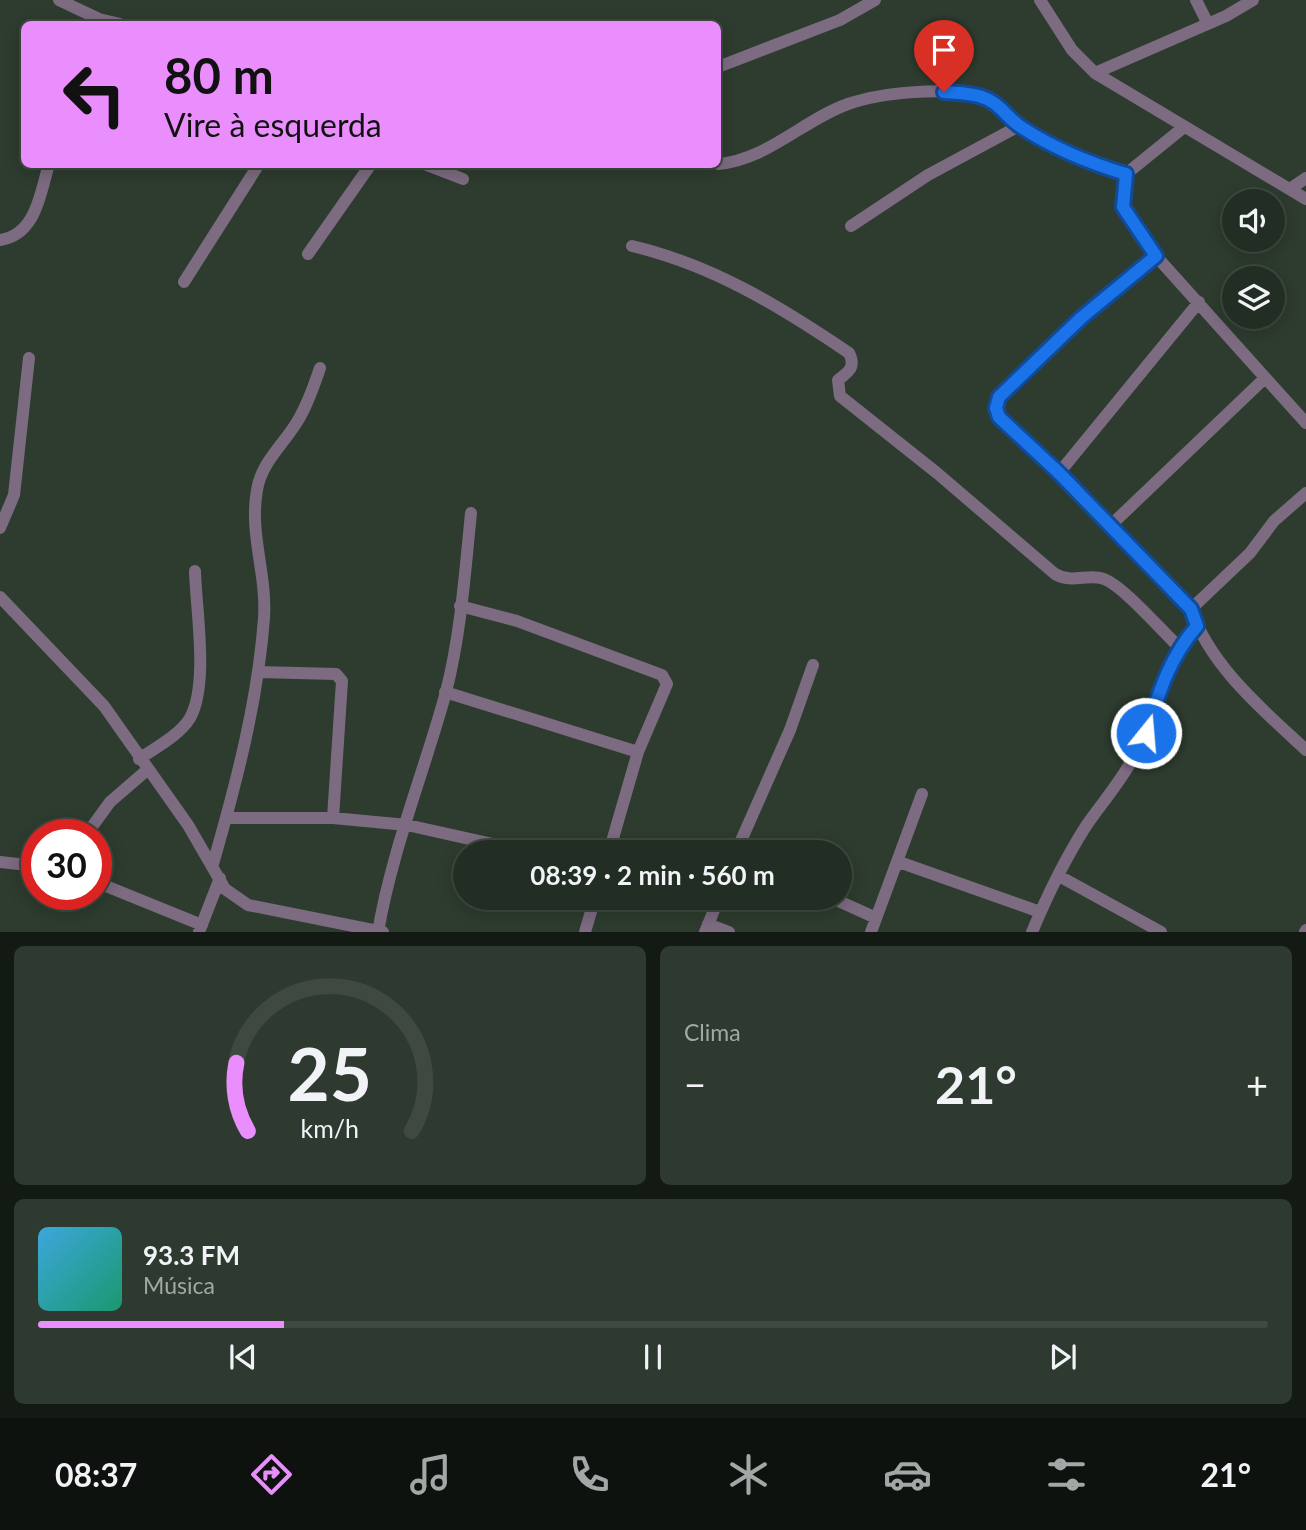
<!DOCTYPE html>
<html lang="pt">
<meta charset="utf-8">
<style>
:root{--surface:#222d23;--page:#2e3930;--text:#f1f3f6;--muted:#a2a8a6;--line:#3f4941;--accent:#ea8dfd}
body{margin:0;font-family:Lato,sans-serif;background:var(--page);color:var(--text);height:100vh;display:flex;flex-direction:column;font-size:26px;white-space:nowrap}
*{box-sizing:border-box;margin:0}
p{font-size:23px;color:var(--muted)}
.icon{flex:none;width:38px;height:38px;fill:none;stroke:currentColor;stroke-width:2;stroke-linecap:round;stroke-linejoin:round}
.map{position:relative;height:932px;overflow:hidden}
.panel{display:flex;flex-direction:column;gap:14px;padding:14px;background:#131913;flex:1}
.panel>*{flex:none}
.banner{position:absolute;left:21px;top:21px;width:700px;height:147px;border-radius:10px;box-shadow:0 4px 18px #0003,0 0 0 2px var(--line);background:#ea8dfd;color:#111;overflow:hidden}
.buttons{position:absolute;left:1222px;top:189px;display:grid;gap:14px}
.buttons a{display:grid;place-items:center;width:63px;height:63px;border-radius:50%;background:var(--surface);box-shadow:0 4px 18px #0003,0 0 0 2px var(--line);font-size:35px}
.speed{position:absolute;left:21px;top:819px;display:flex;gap:14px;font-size:35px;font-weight:700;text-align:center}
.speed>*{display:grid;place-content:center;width:91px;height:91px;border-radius:50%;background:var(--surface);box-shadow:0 4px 18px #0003,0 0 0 2px var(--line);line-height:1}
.speed .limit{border:10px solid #d22;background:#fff;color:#111}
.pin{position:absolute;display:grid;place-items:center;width:60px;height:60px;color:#fff;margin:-72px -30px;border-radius:50% 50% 50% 0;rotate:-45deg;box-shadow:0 0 7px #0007}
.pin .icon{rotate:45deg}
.me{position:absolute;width:77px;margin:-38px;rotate:17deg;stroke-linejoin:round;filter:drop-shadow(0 0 5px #0008)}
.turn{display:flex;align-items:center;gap:24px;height:147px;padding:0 28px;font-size:32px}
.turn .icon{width:91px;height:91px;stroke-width:2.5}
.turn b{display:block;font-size:49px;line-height:60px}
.big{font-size:52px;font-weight:700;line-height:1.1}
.panel .widget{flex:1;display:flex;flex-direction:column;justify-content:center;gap:10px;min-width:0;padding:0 24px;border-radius:10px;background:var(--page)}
.panel .dial{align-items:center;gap:0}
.dial svg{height:182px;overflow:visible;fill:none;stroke:var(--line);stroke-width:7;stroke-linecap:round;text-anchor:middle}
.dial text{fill:var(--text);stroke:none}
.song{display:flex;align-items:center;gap:21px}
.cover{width:84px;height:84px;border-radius:10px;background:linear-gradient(135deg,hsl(200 70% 55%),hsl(160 70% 35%))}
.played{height:7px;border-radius:4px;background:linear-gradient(90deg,var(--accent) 20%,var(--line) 20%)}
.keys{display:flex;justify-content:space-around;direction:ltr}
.heat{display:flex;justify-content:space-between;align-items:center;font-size:38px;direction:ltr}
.panel .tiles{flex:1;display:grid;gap:14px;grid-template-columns:1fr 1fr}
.widget:last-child{grid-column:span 2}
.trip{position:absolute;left:453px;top:840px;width:399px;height:70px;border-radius:35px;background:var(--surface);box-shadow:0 4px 18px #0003,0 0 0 2px var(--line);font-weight:700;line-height:70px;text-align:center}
.menu{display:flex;height:112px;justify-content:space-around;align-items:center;background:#0e120e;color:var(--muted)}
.menu .icon{width:49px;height:49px}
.menu .selected{color:var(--accent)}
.menu b{font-size:32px;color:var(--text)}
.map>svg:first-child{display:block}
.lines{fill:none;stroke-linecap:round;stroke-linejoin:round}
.street{stroke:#7d6b81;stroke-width:12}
.route-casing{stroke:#114b97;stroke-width:18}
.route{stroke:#1a73e8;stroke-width:12}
</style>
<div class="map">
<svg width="1306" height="932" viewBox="0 0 1306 932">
<rect width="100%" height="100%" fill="#2d3c2f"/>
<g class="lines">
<path class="street" d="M59 0 99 19 120 24
M1040 0 1072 50 1095 73 1306 199
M1196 0 1208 24
M718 67 840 20 875 0
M1095 73 1226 16 1253 0
M1184 127 1126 174 1123 207 1156 256 1306 423
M424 164 463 179
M718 164C767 160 803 120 848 104 882 92 946 87 981 96 997 101 1006 116 1019 125 1049 148 1090 164 1126 174
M1290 189 1306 178
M851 226 928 175 1019 126
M0 240C36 235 40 194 49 164
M632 246C713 265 781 307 849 353 856 367 849 372 838 380L840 396 937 473 1055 574C1072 584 1088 573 1104 579 1123 586 1162 631 1179 647
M308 254 371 164
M1156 256 1081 318 999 397 996 408 999 417 1059 473 1191 609C1210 666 1263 710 1306 750
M184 282 259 164
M1059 473 1199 302
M1109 527 1265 378
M0 528 14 495 29 358
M0 597 104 706 188 825 225 889 248 905 383 932
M460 606 517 621 662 675 667 684 638 752 609 852
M1191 609 1250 553 1274 521 1306 493
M258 672 336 674 342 681 333 818
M445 692 638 752
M139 759C155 748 180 735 190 718 209 684 196 610 195 571
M226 818H333L407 825 528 852
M86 835 110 802 147 770
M736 852 790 730 813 665
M0 862 37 866
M899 862 1040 912
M213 864C236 784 258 701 264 618 267 574 249 534 257 490 261 463 283 445 297 422 307 406 314 386 320 368
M1059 876 1161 932
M96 882 202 925
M832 898 876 918
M708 924 729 932
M199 932 220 878
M378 932C392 850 424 772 446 692 461 633 465 572 471 513
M585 932 595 898
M705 932 719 898
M871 932 922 794
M1032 932C1047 896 1065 859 1086 826 1101 804 1119 784 1132 760 1160 712 1158 672 1197 626
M1305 932 1306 930"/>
</g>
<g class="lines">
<defs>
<path id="route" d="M944 92C956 93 971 93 982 97 999 102 1007 118 1021 127 1053 148 1089 163 1126 174L1123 207 1156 256 1081 318 999 397 996 408 999 417 1059 473 1191 609 1197 626C1169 658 1159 693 1146 733"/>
</defs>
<use href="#route" class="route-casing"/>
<use href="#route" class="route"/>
</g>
</svg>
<div class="buttons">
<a><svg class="icon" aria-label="sound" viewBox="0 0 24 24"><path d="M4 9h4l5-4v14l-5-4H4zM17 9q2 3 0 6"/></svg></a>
<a><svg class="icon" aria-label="layers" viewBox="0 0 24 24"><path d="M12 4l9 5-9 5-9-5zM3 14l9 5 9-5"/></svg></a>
</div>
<div class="speed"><div class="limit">30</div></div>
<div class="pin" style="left:944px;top:92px;background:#d93025"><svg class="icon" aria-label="arrive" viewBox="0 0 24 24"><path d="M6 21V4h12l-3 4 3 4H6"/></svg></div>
<svg class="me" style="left:1146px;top:733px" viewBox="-20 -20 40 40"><circle r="17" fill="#1a73e8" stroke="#fff" stroke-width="3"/><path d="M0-11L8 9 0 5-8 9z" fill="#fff"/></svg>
<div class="trip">08:39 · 2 min · 560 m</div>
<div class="banner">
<div class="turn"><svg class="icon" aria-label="left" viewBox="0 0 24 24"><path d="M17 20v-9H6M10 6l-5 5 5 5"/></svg><div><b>80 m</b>Vire à esquerda</div></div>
</div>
</div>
<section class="panel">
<div class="tiles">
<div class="widget dial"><svg viewBox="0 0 100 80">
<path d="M14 69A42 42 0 1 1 86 69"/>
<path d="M14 69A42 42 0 0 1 9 39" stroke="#ea8dfd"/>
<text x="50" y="56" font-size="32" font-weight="700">25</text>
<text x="50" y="72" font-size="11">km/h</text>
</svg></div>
<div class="widget"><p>Clima</p>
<div class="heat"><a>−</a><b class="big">21°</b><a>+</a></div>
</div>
<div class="widget">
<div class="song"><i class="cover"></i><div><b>93.3 FM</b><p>Música</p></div></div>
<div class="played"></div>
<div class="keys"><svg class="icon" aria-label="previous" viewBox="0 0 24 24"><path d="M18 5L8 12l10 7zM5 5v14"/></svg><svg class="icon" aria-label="pause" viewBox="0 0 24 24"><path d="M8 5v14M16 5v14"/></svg><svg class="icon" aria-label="next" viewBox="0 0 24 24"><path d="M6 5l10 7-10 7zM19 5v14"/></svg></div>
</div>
</div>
</section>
<nav class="menu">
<b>08:37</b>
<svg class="icon selected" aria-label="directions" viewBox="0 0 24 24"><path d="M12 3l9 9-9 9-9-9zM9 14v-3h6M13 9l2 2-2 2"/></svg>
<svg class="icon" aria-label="music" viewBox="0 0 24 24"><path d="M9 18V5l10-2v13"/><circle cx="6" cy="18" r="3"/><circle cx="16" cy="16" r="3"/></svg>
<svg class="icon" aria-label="phone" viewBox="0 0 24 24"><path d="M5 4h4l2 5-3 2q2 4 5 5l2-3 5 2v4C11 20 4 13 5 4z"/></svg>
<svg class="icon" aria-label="climate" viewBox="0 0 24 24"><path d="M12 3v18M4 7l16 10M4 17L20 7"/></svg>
<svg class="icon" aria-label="car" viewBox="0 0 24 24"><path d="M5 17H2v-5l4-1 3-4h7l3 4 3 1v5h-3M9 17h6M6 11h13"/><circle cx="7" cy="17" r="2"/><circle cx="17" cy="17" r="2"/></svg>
<svg class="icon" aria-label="filters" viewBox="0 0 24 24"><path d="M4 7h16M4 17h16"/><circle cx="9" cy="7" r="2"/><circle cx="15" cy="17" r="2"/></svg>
<b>21°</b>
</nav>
